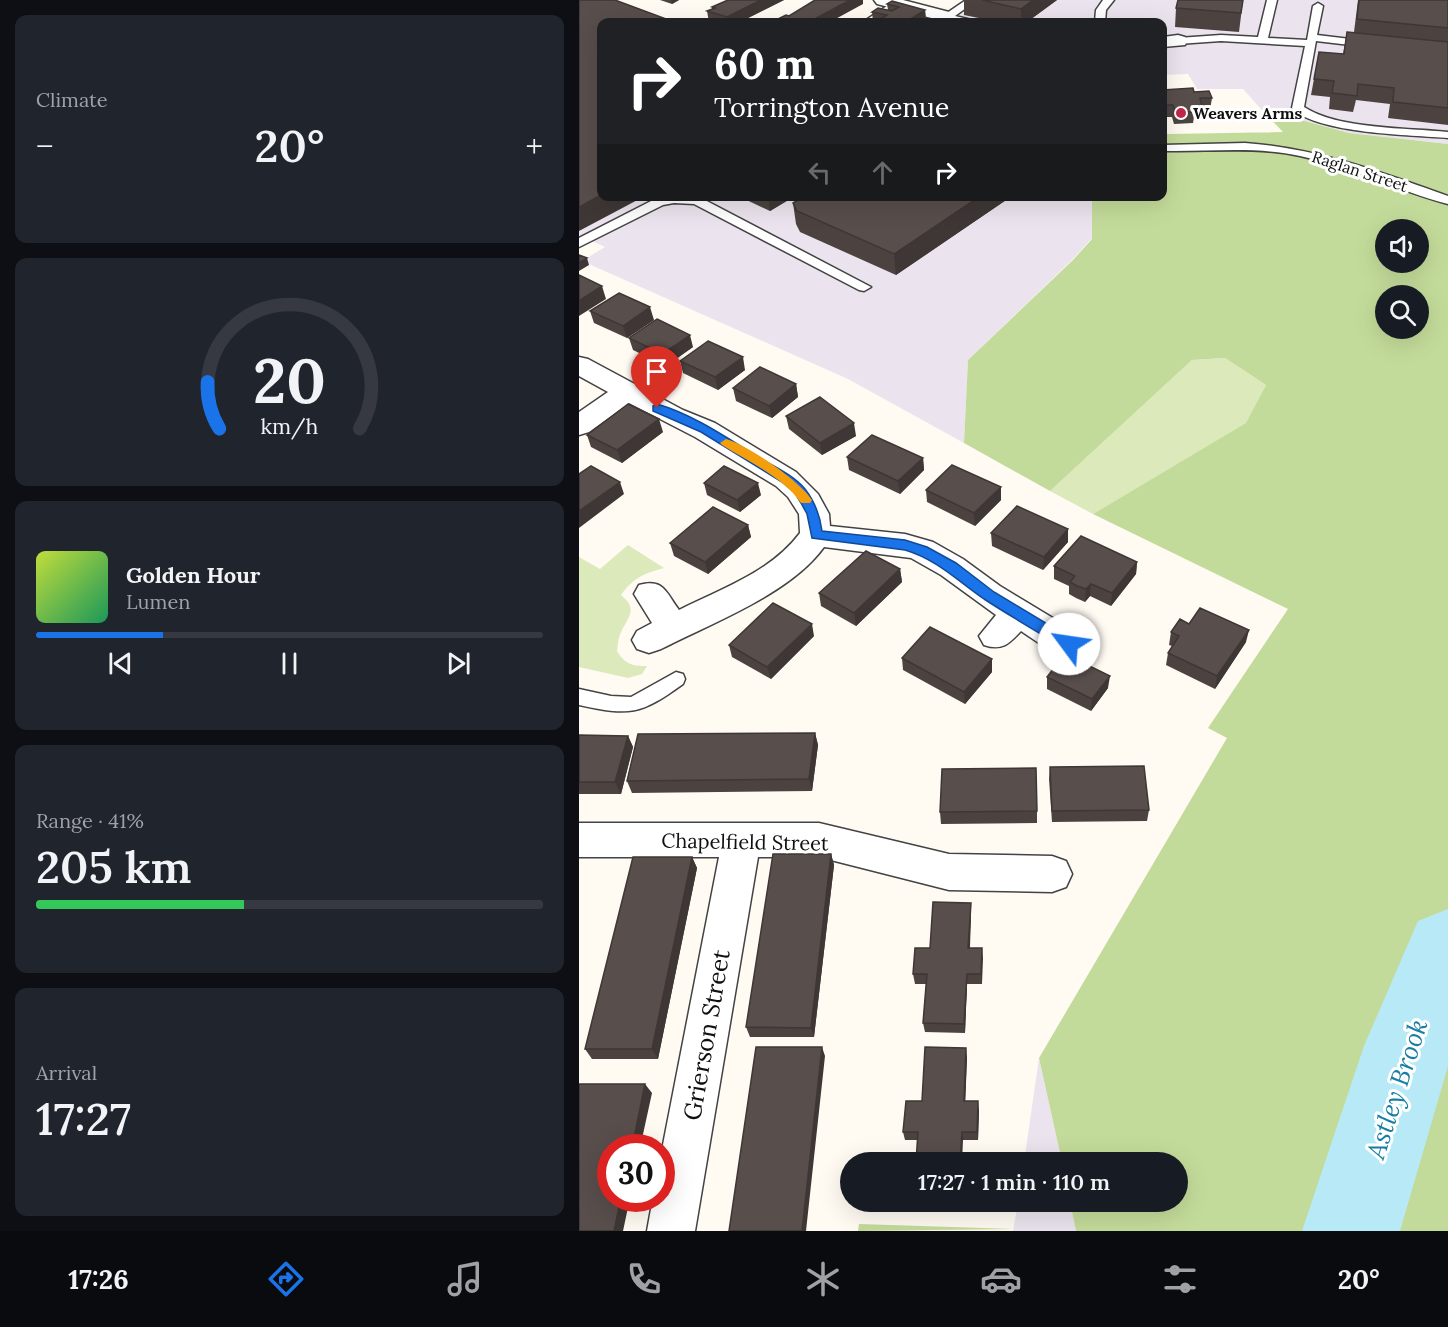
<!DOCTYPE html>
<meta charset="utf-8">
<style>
:root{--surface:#171b24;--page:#20242c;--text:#f1f3f6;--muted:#9ea1a6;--line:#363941;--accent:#1a73e8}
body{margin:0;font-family:Lora,serif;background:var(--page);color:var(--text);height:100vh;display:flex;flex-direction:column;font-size:22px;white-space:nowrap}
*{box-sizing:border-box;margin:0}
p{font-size:20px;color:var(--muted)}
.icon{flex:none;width:33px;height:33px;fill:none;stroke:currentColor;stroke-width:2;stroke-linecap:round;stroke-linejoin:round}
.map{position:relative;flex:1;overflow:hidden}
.drawer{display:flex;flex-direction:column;gap:15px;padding:15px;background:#0d0f14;width:579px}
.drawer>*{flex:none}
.hud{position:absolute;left:18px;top:18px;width:570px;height:183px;border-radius:12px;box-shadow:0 6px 24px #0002;background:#202124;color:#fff;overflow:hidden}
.buttons{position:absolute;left:796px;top:219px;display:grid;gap:12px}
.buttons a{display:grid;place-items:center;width:54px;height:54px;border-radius:50%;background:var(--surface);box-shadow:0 6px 24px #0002;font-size:30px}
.speed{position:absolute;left:18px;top:1134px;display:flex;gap:12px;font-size:30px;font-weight:700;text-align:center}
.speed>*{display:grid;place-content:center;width:78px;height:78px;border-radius:50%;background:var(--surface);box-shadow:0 6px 24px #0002;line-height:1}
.speed .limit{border:9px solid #d22;background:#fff;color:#111}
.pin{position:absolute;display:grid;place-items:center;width:51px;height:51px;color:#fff;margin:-62px -26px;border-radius:50% 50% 50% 0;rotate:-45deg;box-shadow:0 0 6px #0007}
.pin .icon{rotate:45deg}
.me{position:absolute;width:66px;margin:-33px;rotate:301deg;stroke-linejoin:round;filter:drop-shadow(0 0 4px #0008)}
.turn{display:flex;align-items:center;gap:21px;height:126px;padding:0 18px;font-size:27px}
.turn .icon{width:78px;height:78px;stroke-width:2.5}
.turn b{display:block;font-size:42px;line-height:51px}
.lanes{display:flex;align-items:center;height:57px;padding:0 18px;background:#0003;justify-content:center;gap:30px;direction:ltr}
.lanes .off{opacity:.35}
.big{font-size:45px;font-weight:600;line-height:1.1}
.drawer .card{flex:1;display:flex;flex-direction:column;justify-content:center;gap:9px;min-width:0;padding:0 21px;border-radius:12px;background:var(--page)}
.drawer .dial{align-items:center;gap:0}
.dial svg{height:156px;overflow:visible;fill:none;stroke:var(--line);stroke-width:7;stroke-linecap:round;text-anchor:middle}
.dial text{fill:var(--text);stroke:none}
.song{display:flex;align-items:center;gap:18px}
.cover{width:72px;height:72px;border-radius:9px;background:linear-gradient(135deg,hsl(70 70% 55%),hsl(150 70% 35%))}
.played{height:6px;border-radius:3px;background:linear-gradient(90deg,var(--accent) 25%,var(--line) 25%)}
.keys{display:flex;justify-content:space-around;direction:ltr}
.heat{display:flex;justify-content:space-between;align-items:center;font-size:33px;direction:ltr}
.charge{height:9px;border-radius:4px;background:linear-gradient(90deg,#34c759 41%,var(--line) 0)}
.trip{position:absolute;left:261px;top:1152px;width:348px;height:60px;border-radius:30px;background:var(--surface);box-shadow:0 6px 24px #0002;font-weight:600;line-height:60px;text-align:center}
.tabs{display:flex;height:96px;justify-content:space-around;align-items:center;background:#090b0e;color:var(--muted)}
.tabs .icon{width:42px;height:42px}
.tabs .active{color:var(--accent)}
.tabs b{font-size:27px;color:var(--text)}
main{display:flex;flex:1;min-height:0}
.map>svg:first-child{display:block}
.industrial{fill:#ebe4ee}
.green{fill:#dceabb}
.forest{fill:#c3db9a;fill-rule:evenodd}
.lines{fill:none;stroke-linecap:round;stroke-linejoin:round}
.river{fill:#b7eaf6;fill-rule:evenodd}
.service-casing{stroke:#434343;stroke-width:3}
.minor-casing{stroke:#434343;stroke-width:3}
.service{fill:#fff;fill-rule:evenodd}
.minor{fill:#fff;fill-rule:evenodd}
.wall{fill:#4c4341}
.shaded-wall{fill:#3e3735}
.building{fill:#584e4c;stroke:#3e3735;stroke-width:1.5}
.route{fill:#1a73e8;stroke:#114b97;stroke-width:1.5}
.slow{fill:#f59e0b}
.poi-dot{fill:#c1274a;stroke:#fff;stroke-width:2}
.labels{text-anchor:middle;stroke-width:6;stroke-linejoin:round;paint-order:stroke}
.far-poi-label{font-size:16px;font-weight:bold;fill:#101010;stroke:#fff;text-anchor:start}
.far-street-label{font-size:16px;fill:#101010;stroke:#fff}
.street-label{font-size:20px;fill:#101010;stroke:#fff}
.near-street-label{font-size:24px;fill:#101010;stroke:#fff}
.near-water-label{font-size:26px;font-style:italic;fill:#187fa3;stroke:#fff}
</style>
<main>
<section class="drawer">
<div class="card"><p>Climate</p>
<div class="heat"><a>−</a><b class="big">20°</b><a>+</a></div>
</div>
<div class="card dial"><svg viewBox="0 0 100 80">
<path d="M14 69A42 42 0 1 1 86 69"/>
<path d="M14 69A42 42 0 0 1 8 45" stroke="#1a73e8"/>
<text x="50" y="56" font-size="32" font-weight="700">20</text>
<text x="50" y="72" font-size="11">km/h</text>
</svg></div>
<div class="card">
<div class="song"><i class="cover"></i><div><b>Golden Hour</b><p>Lumen</p></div></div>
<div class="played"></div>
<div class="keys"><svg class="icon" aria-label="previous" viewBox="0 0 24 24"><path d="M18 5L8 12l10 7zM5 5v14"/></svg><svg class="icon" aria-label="pause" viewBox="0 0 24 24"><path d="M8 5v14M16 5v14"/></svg><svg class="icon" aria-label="next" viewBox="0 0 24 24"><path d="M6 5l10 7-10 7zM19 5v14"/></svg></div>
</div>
<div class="card"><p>Range · 41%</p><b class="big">205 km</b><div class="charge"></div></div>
<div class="card"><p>Arrival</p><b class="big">17:27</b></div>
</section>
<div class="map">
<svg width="869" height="1231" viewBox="0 0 869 1231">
<rect width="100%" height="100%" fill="#fffaf2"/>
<path class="industrial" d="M403 0H869V144L770 133 682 109 664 89H618L609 74 584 75V22H371Z
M0 3 22 22V196L513 197V238L494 259 389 360 385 443 269 379 3 261 26 247 0 235Z
M460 1058 483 1162H445Z
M439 1202H491L497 1231H434Z"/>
<path class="green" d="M646 358 687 385 668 423 514 514 471 491 613 360Z
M49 545 85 568C66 573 54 578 42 595 59 609 50 616 42 632 39 638 39 645 38 651 46 664 53 666 68 666L63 674 49 678 0 667V557L21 569Z"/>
<path class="forest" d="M682 109 770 133 869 144V1231H497L491 1202H598V1162H483L460 1058 648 738 629 728 709 609 514 514 667 423 687 385 646 358 613 360 471 491 385 443 389 360 494 260 513 239V197L584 196V156L587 139H584V131L589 134 704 132ZM807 230H840V262H807ZM807 296H840V328H807Z
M280 1224 435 1229 279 1231Z"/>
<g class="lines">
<path class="river" d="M869 909V1066L821 1231H723L785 1046 839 921Z"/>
<defs>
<path id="service" d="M387 0H398L376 16 393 20 394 22 365 19V15Z
M524 0H535L527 10 526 22H516L517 10Z
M688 0H698L689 38 728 40 734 6 739 3 744 6 738 35 788 41 793 44 788 47 737 41 725 107C758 129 829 128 869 132V138C833 135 738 134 713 108L726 46 642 41 599 44 594 41 599 38 642 35 679 37Z
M311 4 319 6 295 22H284Z
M666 143C737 148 802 172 869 196V204C819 191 772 167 721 156 675 146 630 152 584 151V145Z
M89 196 122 198 292 287 285 291 280 290 115 204 95 203 84 205 0 247V238L76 199Z
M97 672 104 674 106 679 104 684C61 715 51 716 0 705V689L32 696 52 697Z"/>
<path id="minor" d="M295 0H324L374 13 377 17 374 21 368 22 298 4Z
M599 35 606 37 608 41 606 45 584 47V37Z
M0 357 9 359 104 410 136 423 217 472 239 494 250 514 251 526 326 534 354 542 384 559 421 586 502 635 507 644 502 653C479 660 461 643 442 631 430 644 423 651 405 645L400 636 417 615 362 575 332 558 245 547C211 594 133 623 82 649L70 653 58 649 53 640 58 631 73 623 55 594 60 585C84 578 87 592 100 610 142 589 192 572 221 533L220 514 209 497 197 486 116 437 50 403 10 432 0 435V412L29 392 0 376Z
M0 823H240L370 854 473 856 487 861 493 874 487 887 473 892 370 890 240 857H179L116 1231H68L74 1198H82V1155L140 857H0Z"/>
</defs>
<use href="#service" class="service-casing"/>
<use href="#minor" class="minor-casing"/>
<use href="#service" class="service"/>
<use href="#minor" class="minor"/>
</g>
<path class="wall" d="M81 0H100L93 4Z
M149 0H205L161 22H130L128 11 133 9V7Z
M385 0H478L448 22H419L385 15Z
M664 0 660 32 596 27 597 8Z
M779 0H869V125L809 118 811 104 777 100 774 112 750 109 751 97 732 95 740 52 764 54 768 32H775Z
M308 4 346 10 347 21 344 22H294L293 12 309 10Z
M584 90 615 92 633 98 631 110H622V117H615L614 123 595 124 593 117H584Z
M159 196H216L191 211Z
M225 196H433L317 275 221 232 217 224 214 203Z
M11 311 75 320 48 338 15 323Z
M50 338 114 347 87 366 54 350Z
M101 361 166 370 139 390 104 373Z
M217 384 219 397 193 418 157 401 154 388Z
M207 416 277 436 243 455 210 429Z
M84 432 43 463 12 447 8 435Z
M268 457 344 458 345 470 321 494 270 470Z
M125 483 182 495 161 512 128 495Z
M347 490 422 500 396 526 348 502Z
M169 525 172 537 129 574 95 556 91 543Z
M412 533 489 542 464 570 413 546Z
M558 562 557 574 532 606 511 596 506 602 497 598 490 594V586L475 579V566Z
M321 569 323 582 277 626 242 606 240 593Z
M610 624 667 642 636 689 587 665 589 653 593 646 590 645 592 632Z
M235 636 192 679 153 657 150 645Z
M323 658 413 659V672L386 704 324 670Z
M468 677 529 688 512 711 468 689Z
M236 733 239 745 233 791 53 793 48 781Z
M0 735 49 736 54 747 42 794H0Z
M471 767 570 810 568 821 473 822 470 779Z
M458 811V823L362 824 361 812Z
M252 854 255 865 235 1037H171L167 1027Z
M113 857 118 868 79 1059H13L6 1049Z
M392 914 391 948H403V984H388L386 1033 346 1032 344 1023 347 984H336L334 974 351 948Z
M388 1057 386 1101 400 1110 399 1140H326L324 1132 343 1101Z"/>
<path class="shaded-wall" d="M92 0H100L93 4Z
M182 0H205L161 22H149L148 17Z
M271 0H284V4L251 22H230Z
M454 0H478L448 22H442V9Z
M346 10 347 21 344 22H327Z
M22 195V196H66L0 231V207Z
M189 196H216L191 211Z
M401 196H433L317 275 315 254Z
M8 258 10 265 0 271V263Z
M23 286 27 299 0 316V301Z
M71 307 75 320 48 338 44 326Z
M111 335 114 347 87 366 83 354Z
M164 357 166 370 139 390 136 377Z
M217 384 219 397 193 418 190 406Z
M80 419 84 432 43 463 38 450Z
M275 423 277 436 243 455 241 443Z
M344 458 345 470 321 494 319 481Z
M41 482 45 494 0 528V511Z
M179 483 182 495 161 512 158 500Z
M422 487V500L396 526 395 513Z
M169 525 172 537 129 574 126 562Z
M489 529V542L464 570 465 557Z
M558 562 557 574 532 606 533 593Z
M321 569 323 582 277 626 275 613Z
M512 584 511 596 506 602 507 589Z
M233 624 235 636 192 679 188 667Z
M670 630 667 642 636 689 638 676Z
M413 659V672L386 704 385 692Z
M531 676 529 688 512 711 513 699Z
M236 733 239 745 233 791 230 779Z
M49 736 54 747 42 794 36 782Z
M252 854 255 865 235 1037 232 1028Z
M113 857 118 868 79 1059 73 1049Z
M392 903V914L390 958 389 948Z
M403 948 404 958 403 984 402 974Z
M388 974V984L386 1033 385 1024Z
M243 1047 246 1056 227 1231H223Z
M387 1048 388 1057 386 1110 385 1101Z
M66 1084 73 1093 61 1148H53Z
M399 1101 400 1110 399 1140 398 1132Z
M383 1132 384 1140 383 1162H381Z
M42 1198H51L44 1231H35Z"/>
<path class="building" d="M0 0H36L95 22H22V195L0 207Z
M149 0H182L148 17 128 11 136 8 133 7Z
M236 0H271L230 22H193L207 15 210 16Z
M403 0H454L442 9Z
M599 0H664L662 13 597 8Z
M780 0H869V28L778 19Z
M313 1 346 10 327 22H296L308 15 293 12 299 8 313 11 320 7 308 4Z
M768 32 869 42V108L814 102 815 88 779 84 778 96 753 93 755 81 735 79 740 52 765 54Z
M614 88 615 92 630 91 633 98H621L623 106H614L615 112H596L594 105H584V90Z
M225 196H401L315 254 218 211 214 203Z
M0 255 8 258 0 263Z
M0 275 23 286 0 301Z
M40 293 71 307 44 326 11 311Z
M78 319 111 335 83 354 50 338Z
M129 341 164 357 136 377 101 361Z
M181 367 217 384 190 406 154 388Z
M241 397 275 423 241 443 207 416Z
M49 404 80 419 38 450 8 435Z
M293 435 344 458 319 481 268 457Z
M373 465 422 487 395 513 347 490Z
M12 466 41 482 0 511V474Z
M145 466 179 483 158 500 125 483Z
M438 506 489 529 465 557 412 533Z
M134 507 169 525 126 562 91 543Z
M502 536 558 562 533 593 512 584 507 589 498 586 491 582 496 576 475 566Z
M287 551 321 569 275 613 240 593Z
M194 603 233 624 188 667 150 645Z
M621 608 670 630 638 676 589 653 600 636 592 632 601 619 610 624Z
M351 627 413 659 385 692 323 658Z
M486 654 531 676 513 699 468 677Z
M236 733 230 779 48 781 59 734Z
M0 735 49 736 36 782H0Z
M565 766 570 810 473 811 471 767Z
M457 768 458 811 361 812 363 769Z
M194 854H252L232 1028 167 1027Z
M54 857H113L73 1049H6Z
M354 902 392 903 389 948H403L402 974H388L385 1024 344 1023 348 974H334L336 948H351Z
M177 1047H243L223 1231H150Z
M346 1047 387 1048 385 1101H399L398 1132H383L381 1162H337L339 1132H324L327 1101H343Z
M0 1084H66L53 1148H32V1198H42L35 1231H0Z"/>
<path class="route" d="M78 404C116 415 151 440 184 460 198 468 215 476 226 489 236 502 241 515 243 531L326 540 348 547 377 563 415 592 495 640 497 644 495 648H485C459 632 431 616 405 599 379 581 357 559 326 550L233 538 228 514 222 503 216 493 203 482 122 432 74 411V406Z"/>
<path class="slow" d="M147 439C169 445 221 481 233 500L231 503H222C204 477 170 462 143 445L141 443Z"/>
<circle class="poi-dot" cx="602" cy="113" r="6"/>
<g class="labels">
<g class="far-poi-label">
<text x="614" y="119">Weavers Arms</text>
</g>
<g class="far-street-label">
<text transform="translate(781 171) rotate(18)" y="6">Raglan Street</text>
</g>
<g class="street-label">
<text transform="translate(166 842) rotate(1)" y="7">Chapelfield Street</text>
</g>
<g class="near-street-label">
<text transform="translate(128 1035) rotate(-80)" y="8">Grierson Street</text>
</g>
<g class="near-water-label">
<text transform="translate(818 1089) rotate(-72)" y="9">Astley Brook</text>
</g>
</g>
</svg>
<div class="buttons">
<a><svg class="icon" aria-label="sound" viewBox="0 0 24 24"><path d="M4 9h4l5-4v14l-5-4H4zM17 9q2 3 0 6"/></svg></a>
<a><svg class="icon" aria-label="search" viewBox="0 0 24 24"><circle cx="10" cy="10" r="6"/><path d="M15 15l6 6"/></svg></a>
</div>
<div class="speed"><div class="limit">30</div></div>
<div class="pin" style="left:78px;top:408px;background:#d93025"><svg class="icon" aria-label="arrive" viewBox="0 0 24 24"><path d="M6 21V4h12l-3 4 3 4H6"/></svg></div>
<svg class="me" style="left:490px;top:644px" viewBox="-20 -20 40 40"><circle r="19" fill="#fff"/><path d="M0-13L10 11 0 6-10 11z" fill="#1a73e8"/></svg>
<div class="trip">17:27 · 1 min · 110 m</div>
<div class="hud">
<div class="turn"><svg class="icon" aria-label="right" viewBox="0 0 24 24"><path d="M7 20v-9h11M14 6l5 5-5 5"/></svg><div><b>60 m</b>Torrington Avenue</div></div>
<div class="lanes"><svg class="icon off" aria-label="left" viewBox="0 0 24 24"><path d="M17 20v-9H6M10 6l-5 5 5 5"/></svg><svg class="icon off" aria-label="ahead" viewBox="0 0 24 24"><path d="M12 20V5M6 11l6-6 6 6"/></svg><svg class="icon" aria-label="right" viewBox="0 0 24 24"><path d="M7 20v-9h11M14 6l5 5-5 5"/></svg></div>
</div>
</div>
</main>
<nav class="tabs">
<b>17:26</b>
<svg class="icon active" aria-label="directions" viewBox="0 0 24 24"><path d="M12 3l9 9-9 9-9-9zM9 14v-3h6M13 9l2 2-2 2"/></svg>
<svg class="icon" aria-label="music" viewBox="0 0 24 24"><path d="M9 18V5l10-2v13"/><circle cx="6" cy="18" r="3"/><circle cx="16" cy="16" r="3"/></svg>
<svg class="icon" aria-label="phone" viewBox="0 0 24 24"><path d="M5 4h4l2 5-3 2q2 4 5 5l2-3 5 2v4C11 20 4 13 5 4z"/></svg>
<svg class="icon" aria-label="climate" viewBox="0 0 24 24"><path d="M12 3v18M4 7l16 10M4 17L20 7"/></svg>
<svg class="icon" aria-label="car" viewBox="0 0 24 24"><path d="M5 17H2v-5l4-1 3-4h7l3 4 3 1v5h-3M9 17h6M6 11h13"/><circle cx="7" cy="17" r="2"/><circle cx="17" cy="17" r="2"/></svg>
<svg class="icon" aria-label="filters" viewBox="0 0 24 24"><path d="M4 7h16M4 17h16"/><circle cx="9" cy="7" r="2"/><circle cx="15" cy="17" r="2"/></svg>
<b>20°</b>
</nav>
